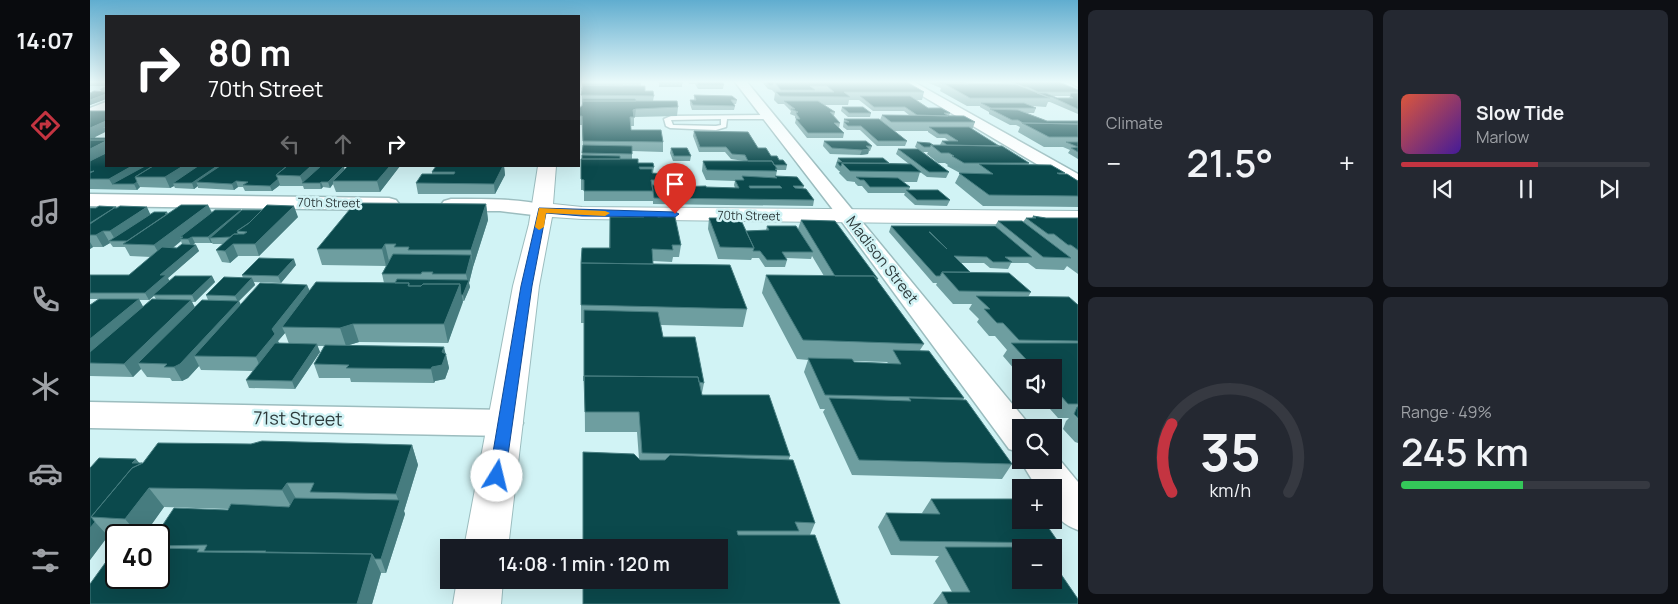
<!DOCTYPE html>
<meta charset="utf-8">
<style>
:root{--surface:#171b24;--page:#242831;--text:#f1f3f6;--muted:#9ea1a6;--line:#363941;--accent:#c43441}
body{margin:0;font-family:Manrope,sans-serif;background:var(--page);color:var(--text);height:100vh;display:flex;flex-direction:column;font-size:19px;white-space:nowrap}
*{box-sizing:border-box;margin:0}
p{font-size:16px;color:var(--muted)}
.icon{flex:none;width:28px;height:28px;fill:none;stroke:currentColor;stroke-width:2;stroke-linecap:round;stroke-linejoin:round}
.map{position:relative;flex:1;overflow:hidden}
.side{display:flex;flex-direction:column;gap:10px;padding:10px;background:#0d0f14;width:600px}
.side>*{flex:none}
.guide{position:absolute;left:15px;top:15px;width:475px;height:152px;border-radius:0px;box-shadow:0 5px 20px #0002;background:#202124;color:#fff;overflow:hidden}
.buttons{position:absolute;left:922px;top:359px;display:grid;gap:10px}
.buttons a{display:grid;place-items:center;width:50px;height:50px;border-radius:0px;background:var(--surface);box-shadow:0 5px 20px #0002;font-size:25px}
.speed{position:absolute;left:15px;top:524px;display:flex;gap:10px;font-size:25px;font-weight:700;text-align:center}
.speed>*{display:grid;place-content:center;width:65px;height:65px;border-radius:50%;background:var(--surface);box-shadow:0 5px 20px #0002;line-height:1}
.speed .limit{border:2px solid #111;border-radius:8px;background:#fff;color:#111}
.pin{position:absolute;display:grid;place-items:center;width:42px;height:42px;color:#fff;margin:-51px -21px;border-radius:50% 50% 50% 0;rotate:-45deg;box-shadow:0 0 5px #0007}
.pin .icon{rotate:45deg}
.me{position:absolute;width:55px;margin:-28px;rotate:9deg;stroke-linejoin:round;filter:drop-shadow(0 0 4px #0008)}
.turn{display:flex;align-items:center;gap:18px;height:105px;padding:0 20px;font-size:22px}
.turn .icon{width:65px;height:65px;stroke-width:2.5}
.turn b{display:block;font-size:35px;line-height:42px}
.lanes{display:flex;align-items:center;height:48px;padding:0 20px;background:#0003;justify-content:center;gap:25px;direction:ltr}
.lanes .off{opacity:.35}
.big{font-size:38px;font-weight:600;line-height:1.1}
.side .card{flex:1;display:flex;flex-direction:column;justify-content:center;gap:8px;min-width:0;padding:0 18px;border-radius:8px;background:var(--page)}
.side .dial{align-items:center;gap:0}
.dial svg{height:130px;overflow:visible;fill:none;stroke:var(--line);stroke-width:7;stroke-linecap:round;text-anchor:middle}
.dial text{fill:var(--text);stroke:none}
.song{display:flex;align-items:center;gap:15px}
.cover{width:60px;height:60px;border-radius:8px;background:linear-gradient(135deg,hsl(10 70% 55%),hsl(260 70% 35%))}
.played{height:5px;border-radius:2px;background:linear-gradient(90deg,var(--accent) 55%,var(--line) 55%)}
.keys{display:flex;justify-content:space-around;direction:ltr}
.heat{display:flex;justify-content:space-between;align-items:center;font-size:28px;direction:ltr}
.charge{height:8px;border-radius:4px;background:linear-gradient(90deg,#34c759 49%,var(--line) 0)}
.side .tiles{flex:1;display:grid;gap:10px;grid-template-columns:repeat(2,1fr)}
.trip{position:absolute;left:350px;top:539px;width:288px;height:50px;border-radius:0px;background:var(--surface);box-shadow:0 5px 20px #0002;font-weight:600;line-height:50px;text-align:center}
main{display:flex;flex:1;min-height:0}
.tabs{display:flex;flex-direction:column;width:90px;justify-content:space-around;align-items:center;background:#090b0e;color:var(--muted)}
.tabs .icon{width:35px;height:35px}
.tabs .selected{color:var(--accent)}
.tabs b{font-size:22px;color:var(--text)}
.map>svg:first-child{display:block}
.lines{fill:none;stroke-linecap:round;stroke-linejoin:round}
.lane-casing{stroke:#9cbdbf;stroke-width:3}
.street-casing{stroke:#9cbdbf;stroke-width:3}
.secondary-casing{stroke:#9cbdbf;stroke-width:2}
.lane{fill:#fff;fill-rule:evenodd}
.street{fill:#fff;fill-rule:evenodd}
.secondary{fill:#fff;fill-rule:evenodd}
.wall{fill:#6e9ea0;fill-rule:evenodd}
.shaded-wall{fill:#467c7f}
.building{fill:#0b494c;stroke:#467c7f;fill-rule:evenodd}
.route{fill:#1a73e8;stroke:#114b97}
.slow{fill:#f59e0b}
.labels{text-anchor:middle;stroke-width:5;stroke-linejoin:round;paint-order:stroke}
.far-street-label{font-size:12px;fill:#2e3b3c;stroke:#d1f3f5}
.street-label{font-size:15px;fill:#2e3b3c;stroke:#d1f3f5}
.near-street-label{font-size:18px;fill:#2e3b3c;stroke:#d1f3f5}
</style>
<main>
<nav class="tabs">
<b>14:07</b>
<svg class="icon selected" aria-label="directions" viewBox="0 0 24 24"><path d="M12 3l9 9-9 9-9-9zM9 14v-3h6M13 9l2 2-2 2"/></svg>
<svg class="icon" aria-label="music" viewBox="0 0 24 24"><path d="M9 18V5l10-2v13"/><circle cx="6" cy="18" r="3"/><circle cx="16" cy="16" r="3"/></svg>
<svg class="icon" aria-label="phone" viewBox="0 0 24 24"><path d="M5 4h4l2 5-3 2q2 4 5 5l2-3 5 2v4C11 20 4 13 5 4z"/></svg>
<svg class="icon" aria-label="climate" viewBox="0 0 24 24"><path d="M12 3v18M4 7l16 10M4 17L20 7"/></svg>
<svg class="icon" aria-label="car" viewBox="0 0 24 24"><path d="M5 17H2v-5l4-1 3-4h7l3 4 3 1v5h-3M9 17h6M6 11h13"/><circle cx="7" cy="17" r="2"/><circle cx="17" cy="17" r="2"/></svg>
<svg class="icon" aria-label="filters" viewBox="0 0 24 24"><path d="M4 7h16M4 17h16"/><circle cx="9" cy="7" r="2"/><circle cx="15" cy="17" r="2"/></svg>
</nav>
<div class="map">
<svg width="988" height="604" viewBox="0 0 988 604">
<rect width="100%" height="100%" fill="#d1f3f5"/>
<g class="lines">
<defs>
<path id="lane" d="M581 116 679 115 682 117 679 119H637L636 127 626 130 580 128 576 126 574 119ZM631 119V125L626 126 583 125 581 120Z"/>
<path id="street" d="M645 82H657L942 428H931V453L919 449 741 207Z
M809 82H824L988 174V186L982 185Z
M980 82H988V87Z
M16 102V111L0 117V108Z
M0 194 299 198 306 200 309 204 306 208 299 210 0 206Z
M361 199C394 199 427 198 459 206L462 210 459 214 452 216 410 211H361L354 209 351 205 354 201Z
M0 402 416 410 428 414 433 423 428 432 416 436 0 428Z
M964 453 988 482V530C964 521 964 512 964 488H947L930 460 931 457V460H964Z"/>
<path id="secondary" d="M448 166H466L463 204 492 207 988 211V225L492 219 462 217 449 286 418 548H374L423 286 439 224Z
M367 580H413L411 604H363Z"/>
</defs>
<use href="#lane" class="lane-casing"/>
<use href="#street" class="street-casing"/>
<use href="#secondary" class="secondary-casing"/>
<use href="#lane" class="lane"/>
<use href="#street" class="street"/>
<use href="#secondary" class="secondary"/>
</g>
<path class="wall" d="M0 82H16V86H0Z
M492 82H551V86L555 91 564 96 563 101 588 107 587 116 545 117 544 118V126H541V130L573 142V152L542 151V159L548 163 564 167 563 173 588 180 587 187 645 188 644 185 645 181 616 180 612 171 613 161H654L641 159 635 152H609L603 136 604 131 668 148 681 156 689 160 697 165 696 170H687L686 176 714 186 713 189 724 200 723 206 563 204V201H494V190H491V159H492L493 147 492 125H489V108L492 106 493 103H492Z
M569 82H592V87H569Z
M598 82H634L633 89H608L605 84H599Z
M672 82H817L834 92 832 100H826L838 108 860 113 859 116 885 122 882 130 939 163 938 165 975 173 974 174 988 181V207L893 206 865 183 870 173 857 166 858 165 855 163H848L837 154 838 152H833L859 172 856 178 837 177 830 172 827 182H813L820 187 819 190 860 200 857 206 825 205 814 195 815 193H778L772 186H768L765 183V182L757 181 749 173 750 171H749L745 167 748 158 799 163 819 164 806 154 808 149H828L825 147 827 142 843 145H850L852 141H859L855 138H847L838 132V131H804L817 141 815 146H787L770 130H757L753 127 754 119 790 120 792 115H819L814 111H783L769 100H759L758 105H734L745 112 744 116 750 123 749 128 754 133 753 138H717L705 123 706 119 705 118V116L700 114 701 111 694 104H688L684 100 685 93 682 90 678 89Z
M836 82H874L878 83 915 84 912 82H969L988 90V114L960 102H958L956 107 942 106 946 108 944 113H936L957 121H988V159L978 153 980 150 973 147H954L928 132 930 127 926 125H920L899 114V112L890 107V106H877L850 91 851 88ZM963 96H980L979 98H967Z
M16 86V99L0 105V93L12 92 10 89Z
M604 95 647 100 646 104H644L645 106 644 110H602L600 104V100H604Z
M752 107 781 113 780 117H758L751 111Z
M0 111H16L15 132 5 137 16 166 255 169 258 166H310L290 192H246L243 184 240 188 233 187 231 189H214L213 186H190V185L182 191H155L153 187H148L144 190 108 188V186L104 189 85 188 84 186 80 188 50 187 47 190 0 189Z
M734 141 782 146 780 151H779L778 154 770 155 740 154 733 146Z
M581 148 601 156 600 161H583L580 153Z
M346 166H414L415 175 405 194H328L326 183 342 174V172Z
M396 204 398 220 383 267 379 283 380 287 374 301H372L358 343 269 342 259 345 356 354 359 368 355 379 345 381 344 383 261 382 260 378H229L224 364 235 346H227L230 352 205 389 159 388 156 380 163 371 111 370 109 366 98 378 92 381H82L80 378 57 377 51 369 43 377 0 376V305L8 299H0V275H39L61 257 40 256 35 247H23L20 243 13 247H3L0 249V208L26 207 27 208 61 214 77 212 78 213 118 205 122 212 151 210V211L208 217 169 256H148L140 263 132 262 126 250 133 244H123L122 243H105L103 245H106L109 251 78 278 79 281 122 276 125 282 105 302H102L104 307 118 300 116 295 153 278 152 275 206 265 191 283 164 282 165 285 149 301 151 305 217 285 220 291 294 283 292 274 296 266 232 265 227 249ZM91 241 92 244 87 248H83ZM64 296 66 299 53 307 49 300H59ZM195 333 199 344H189L188 341Z
M943 216 956 218H988V274L977 266 974 270 946 269 938 263H921L918 269 900 268 894 263H870L880 272 941 292 938 297 988 305V443L985 442 973 429 976 421 979 418H968L952 400H964V368H931V377L913 356 917 350 905 336H899L887 322 889 319 879 309 882 304H863L846 285 847 283H843L799 232 801 226H905L908 221 933 222 936 218H942Z
M520 217 591 245 589 257H583L582 262 563 261V264L657 309 653 327 571 325 573 337 614 383 612 393V395L700 456 699 459 725 523 720 535 493 604 549 459 547 432H495L494 323H491V305L519 248Z
M619 218 656 231 676 230 677 226 708 229 711 220 788 279 787 280 834 344 830 350 874 398 873 400 922 464 912 479 762 475 733 412 735 409H730L714 372 718 360 707 359 672 293 676 275 734 276 722 256 721 259 696 258 697 260 695 267H675L669 258H662L661 260 628 259 618 229ZM763 361 798 362 797 363 764 362Z
M322 445 328 465 314 511 315 514 296 573H291L282 604H0L69 578V535L138 510V509L74 507 54 535H26V537L18 536 0 560V468L50 463Z
M841 499 969 543 964 549V548H931L988 604H843L852 592H862L845 561 849 556 801 555 788 527 796 513 833 514 832 513Z"/>
<path class="shaded-wall" d="M16 94V99L0 105V100Z
M546 109 545 117 544 118 543 110Z
M16 121V128L13 127 14 128H16V133L15 132 5 137 6 140 0 143V128Z
M16 141V153L0 161V149Z
M779 149 778 154 770 155 772 150Z
M42 166H65L34 184H22L25 189 19 179Z
M93 166H113L83 183 84 186 80 188 75 177Z
M127 166H133L106 182 108 186 104 189 102 183Z
M221 166H235L213 183 210 176Z
M254 166 255 171 243 181V184L240 188 238 182Z
M300 166H310L290 192 287 181Z
M412 166H414L415 175 405 194 404 184Z
M188 179 190 185 182 191 180 186Z
M146 181 148 187 144 190 142 184Z
M47 182 50 187 47 190 44 184Z
M231 182 233 187 231 189 230 183Z
M396 204 398 220 383 267 381 250Z
M118 205 123 216 90 237 91 239H90L91 241 71 257 64 245Z
M204 206 208 217 169 256 165 244Z
M57 207 62 218 26 241 20 231Z
M151 210 153 216 120 238 122 243H121L118 237Z
M13 231 20 243 13 247 6 235Z
M102 237 105 243 101 246 98 239Z
M0 242 3 247 0 249Z
M143 244 148 256 140 263 135 251Z
M295 244 299 261 296 266 292 249Z
M106 245 109 251 78 278 80 282 59 300 55 293 70 275Z
M381 255 383 267 379 283 380 287 374 301 373 295 378 283 376 274Z
M204 259 206 265 191 283 188 276Z
M122 276 125 282 105 302 102 295Z
M162 278 165 285 149 301 155 314 104 356 109 366 98 378 92 381 84 367 148 302 145 296Z
M370 284 373 302 358 343 354 324Z
M217 285 222 297 192 327 195 333 188 341 191 347 172 371 166 357 182 329Z
M49 299 56 312 0 361V339Z
M101 300 108 313 48 363 51 369 43 377 34 364Z
M263 324 269 342 256 346 250 328Z
M227 344 230 352 205 389 202 381Z
M354 347 359 368 355 379 345 381 344 383 341 369Z
M322 445 328 465 314 511 315 514 296 573 291 559 309 502 306 494Z
M46 459 52 466 42 463Z
M197 483 208 502 203 510 192 490Z
M59 488 74 507 54 535H49L35 519Z
M5 522 18 536 0 560V528Z
M282 554 291 573 282 604H267Z"/>
<path class="building" d="M569 82H592L593 83H569Z
M607 82H632L634 85H608Z
M676 82H706H684L683 85H679Z
M684 82H817L834 92H754L760 97 690 96 686 92H744L737 86H720L725 90H691Z
M847 82H874L878 84 853 83V84Z
M921 82H969L988 90V92H948L937 87H934Z
M853 83 926 84 960 98H880Z
M493 84 533 85V86L493 85 492 89Z
M493 85 555 86V91H563L564 96 491 95Z
M4 91 16 92V94L0 100V93Z
M947 93H956L967 98H983L980 96 981 93H988V109L962 97H958Z
M604 95 642 96 647 100H641L645 106 603 105 600 100H606Z
M770 96H820L838 108H851L860 113H854L858 116 827 115 815 107H784Z
M493 99H545L546 101H493Z
M493 101H587L588 107 546 109 543 110 544 117H540L541 130H571L573 142 493 141 492 116H489V108L492 106Z
M694 101H728L745 112H740L750 123H744L754 133H718L706 119H710L706 113 708 112 701 109H705Z
M891 103H934L946 108H901Z
M752 107H773L781 113H759Z
M900 109 928 110 957 121H988V124L933 123 928 120H922Z
M0 111H16V121L0 128Z
M792 115 874 116 885 122H801Z
M754 119H789L817 141H788L771 126H758L754 122H759Z
M932 123 988 124V137H959Z
M839 127H879L909 146 857 145 852 141H868L857 134H849Z
M604 131 658 132 668 148H676L681 156H687L689 160H693L697 165H684L682 161H658L655 155 642 154 636 147H610Z
M0 138H16V140H0Z
M0 140H16V141L0 149Z
M734 141H776L782 146H776L779 149 772 150 742 148Z
M827 142 840 143 843 145H841L840 147H834Z
M976 142H988V147Z
M493 145 542 146V154L492 153Z
M841 145 912 146 939 163H874L862 156H864L859 153H851Z
M988 147V152L981 148Z
M581 148H597L601 156H584Z
M808 149H828L859 172H839Z
M16 153V166H42L19 179H0V173L4 171 0 172V161Z
M492 155 530 156V159H492Z
M748 158H793L799 163H752L751 166H750L747 162H752Z
M491 159H548V163H563L564 167H549L550 169H562V173L586 175 588 180H561L563 191H494V180L491 179Z
M613 161H682L687 169H685L687 171 617 170Z
M752 163 821 164 831 172 760 171Z
M889 164 961 165 975 173H967L969 174H977L988 181V196L899 195 869 173 903 174Z
M55 166H63L45 177 47 182 44 184H22Z
M63 166H93L75 177H45Z
M108 166H127L102 183H83Z
M130 166H197L186 175 188 179 180 186 153 185 158 182 146 181 142 184 106 182Z
M197 166H221L210 176 186 175Z
M231 166H254L238 182H231L230 183H212Z
M258 166H300L287 181H243Z
M346 166H413L404 184 326 183 332 174H364L365 172H342Z
M652 176 687 178 685 176 707 177 714 186H703L705 188 716 189 724 200 564 198 563 191 562 185H573L574 187 616 186V187L649 188 645 180H654ZM659 186H690L692 188H660Z
M766 177 808 178 820 187H780L774 180H770Z
M816 190H848L860 200H827Z
M265 203 396 204 381 250H318L319 247H304L306 244H295L292 249H227Z
M91 205H118L64 245 33 244Z
M177 205 204 206 165 244H143L135 251 126 250 144 234H154L157 232 147 231 159 223Z
M9 206 26 207 23 208H27L30 206 57 207 20 231H13L6 235H0V224L24 208 0 223V208H6Z
M125 210H151L118 237H102L98 239H90L93 237H90Z
M152 210H172L159 223 147 231 148 234H144L140 237 120 238Z
M64 212H77L75 214H77L37 241H19Z
M565 215 568 217 581 216 585 217 591 245H582L583 250 562 249 563 264 491 263 492 248H520V217H554V216Z
M943 216 956 218H988V250L981 245H978L964 234H958L936 218H946Z
M619 218H650L664 248 630 247Z
M711 220 745 221 788 279H786L784 276H745Z
M908 221H932L981 258 953 257Z
M677 226H706L723 252H692L697 260H677L670 251H663L664 248 656 231 679 230Z
M801 226H905L942 257H915L922 262H903L897 257 864 256 880 272H852L850 276H846ZM839 232H840L857 249Z
M92 244 106 245 70 275H76L55 293H0V275H39L72 247 87 248Z
M303 254 381 255 376 274H342L343 272H332L331 274H292Z
M169 258 204 259 188 276 152 275Z
M491 263 640 265 657 309 491 305Z
M852 272 919 273 941 292 869 291Z
M676 275 784 276 834 344 713 340Z
M85 276H122L102 295H63Z
M134 277 162 278 145 296 116 295Z
M307 279 379 280 373 295H371L370 284H333L331 286H319V283H305Z
M226 282 319 283 318 286H331L333 284H370L354 324H263L250 328 192 327Z
M170 283 217 285 182 329 185 334 166 357 104 356Z
M886 296 979 297 988 305V341L929 340 913 323H907L894 309H900Z
M9 299H49L0 339V305Z
M62 299 101 300 34 364 0 363V352Z
M112 300 149 301 90 364 84 367H74L77 364 48 363Z
M494 310 568 312 573 337H605L614 383 609 382 608 377 494 376V381Z
M185 343 227 344 202 381 156 380Z
M921 343H988V404H978L964 388V368H944Z
M235 345 354 347 352 352 356 354 352 365 342 367 341 369 256 368 259 365 224 364Z
M803 350 839 351 874 398 735 395 718 358 762 359 764 362 811 364Z
M494 376 608 377 612 395H679L700 456 552 453 549 412H495Z
M739 398 821 401 819 398 876 400 922 464 769 460Z
M987 407H988V418L984 414Z
M172 441 322 445 306 494 220 492 224 483H197L192 490 59 488 35 519 1 517 42 468 53 463 68 443 161 444Z
M493 452 544 454 550 460H575L580 455 703 460 725 523 705 522 709 531H647L648 535H725L750 604H493V580H629V548H493Z
M9 458 46 459 42 463H52L42 468 1 517 5 522 0 528V468Z
M204 498 310 500 291 559H285L282 554 175 552 176 551H114L117 545 69 546V535H66L84 508 138 510 141 504 199 507Z
M841 499H931V520H953L969 543 810 541 796 513 850 514Z
M855 547H952L931 548V580H964V564L988 599V604H858L852 592H880Z
M26 548V578H69V548L109 549 107 552 282 554 267 604H0V584Z"/>
<linearGradient id="sky" x2="0" y2="1"><stop stop-color="#60adcf"/><stop offset="0.49" stop-color="#eafafa"/><stop offset="1" stop-color="#eafafa" stop-opacity="0"/></linearGradient>
<rect width="988" height="167" fill="url(#sky)"/>
<path class="route" d="M449 208 585 212 589 214 585 217 492 216 456 213 442 286 415 476 413 481 407 483 401 481 399 476 431 286Z"/>
<path class="slow" d="M449 208 515 211 520 213 515 216 456 213 454 227 449 230 445 227Z"/>
<g class="labels">
<g class="far-street-label">
<text transform="translate(239 203) rotate(1)" y="4">70th Street</text>
<text transform="translate(659 216) rotate(1)" y="4">70th Street</text>
</g>
<g class="street-label">
<text transform="translate(792 260) rotate(52)" y="5">Madison Street</text>
</g>
<g class="near-street-label">
<text transform="translate(208 419) rotate(1)" y="6">71st Street</text>
</g>
</g>
</svg>
<div class="buttons">
<a><svg class="icon" aria-label="sound" viewBox="0 0 24 24"><path d="M4 9h4l5-4v14l-5-4H4zM17 9q2 3 0 6"/></svg></a>
<a><svg class="icon" aria-label="search" viewBox="0 0 24 24"><circle cx="10" cy="10" r="6"/><path d="M15 15l6 6"/></svg></a>
<a>+</a>
<a>−</a>
</div>
<div class="speed"><div class="limit">40</div></div>
<div class="pin" style="left:585px;top:214px;background:#d93025"><svg class="icon" aria-label="arrive" viewBox="0 0 24 24"><path d="M6 21V4h12l-3 4 3 4H6"/></svg></div>
<svg class="me" style="left:407px;top:476px" viewBox="-20 -20 40 40"><circle r="19" fill="#fff"/><path d="M0-13L10 11 0 6-10 11z" fill="#1a73e8"/></svg>
<div class="trip">14:08 · 1 min · 120 m</div>
<div class="guide">
<div class="turn"><svg class="icon" aria-label="right" viewBox="0 0 24 24"><path d="M7 20v-9h11M14 6l5 5-5 5"/></svg><div><b>80 m</b>70th Street</div></div>
<div class="lanes"><svg class="icon off" aria-label="left" viewBox="0 0 24 24"><path d="M17 20v-9H6M10 6l-5 5 5 5"/></svg><svg class="icon off" aria-label="ahead" viewBox="0 0 24 24"><path d="M12 20V5M6 11l6-6 6 6"/></svg><svg class="icon" aria-label="right" viewBox="0 0 24 24"><path d="M7 20v-9h11M14 6l5 5-5 5"/></svg></div>
</div>
</div>
<section class="side">
<div class="tiles">
<div class="card"><p>Climate</p>
<div class="heat"><a>−</a><b class="big">21.5°</b><a>+</a></div>
</div>
<div class="card">
<div class="song"><i class="cover"></i><div><b>Slow Tide</b><p>Marlow</p></div></div>
<div class="played"></div>
<div class="keys"><svg class="icon" aria-label="previous" viewBox="0 0 24 24"><path d="M18 5L8 12l10 7zM5 5v14"/></svg><svg class="icon" aria-label="pause" viewBox="0 0 24 24"><path d="M8 5v14M16 5v14"/></svg><svg class="icon" aria-label="next" viewBox="0 0 24 24"><path d="M6 5l10 7-10 7zM19 5v14"/></svg></div>
</div>
<div class="card dial"><svg viewBox="0 0 100 80">
<path d="M14 69A42 42 0 1 1 86 69"/>
<path d="M14 69A42 42 0 0 1 14 27" stroke="#c43441"/>
<text x="50" y="56" font-size="32" font-weight="700">35</text>
<text x="50" y="72" font-size="11">km/h</text>
</svg></div>
<div class="card"><p>Range · 49%</p><b class="big">245 km</b><div class="charge"></div></div>
</div>
</section>
</main>
